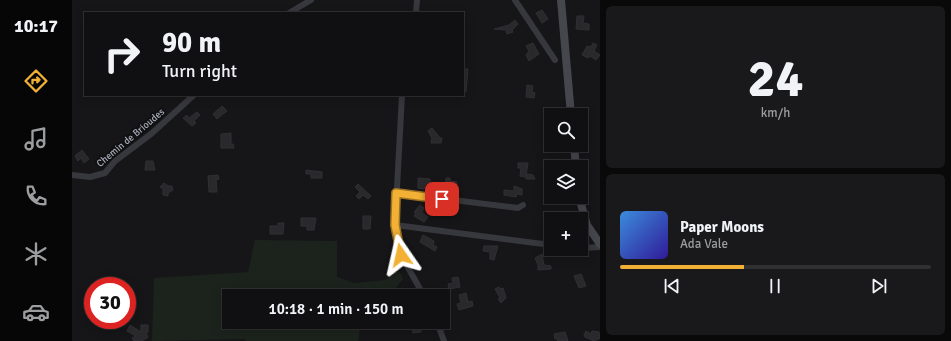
<!DOCTYPE html>
<meta charset="utf-8">
<style>
:root{--surface:#101012;--page:#19191b;--text:#f1f3f6;--muted:#9c9d9f;--line:#303032;--accent:#f2b134}
body{margin:0;font-family:Signika,sans-serif;background:var(--page);color:var(--text);height:100vh;display:flex;flex-direction:column;font-size:15px;white-space:nowrap}
*{box-sizing:border-box;margin:0}
p{font-size:13px;color:var(--muted)}
.icon{flex:none;width:22px;height:22px;fill:none;stroke:currentColor;stroke-width:2;stroke-linecap:round;stroke-linejoin:round}
.map{position:relative;flex:1;overflow:hidden}
.sheet{display:flex;flex-direction:column;gap:6px;padding:6px;background:#09090a;width:351px}
.sheet>*{flex:none}
.guide{position:absolute;left:12px;top:12px;width:380px;height:84px;border-radius:0px;box-shadow:0 2px 10px #0003,0 0 0 1px var(--line);background:#101012;color:var(--text);overflow:hidden}
.tools{position:absolute;left:472px;top:108px;display:grid;gap:8px}
.tools a{display:grid;place-items:center;width:44px;height:44px;border-radius:0px;background:var(--surface);box-shadow:0 2px 10px #0003,0 0 0 1px var(--line);font-size:20px}
.speed{position:absolute;left:12px;top:277px;display:flex;gap:8px;font-size:20px;font-weight:700;text-align:center}
.speed>*{display:grid;place-content:center;width:52px;height:52px;border-radius:50%;background:var(--surface);box-shadow:0 2px 10px #0003,0 0 0 1px var(--line);line-height:1}
.speed .limit{border:6px solid #d22;background:#fff;color:#111}
.pin{position:absolute;display:grid;place-items:center;width:34px;height:34px;color:#fff;margin:-17px;border-radius:8px;box-shadow:0 2px 6px #0006}
.me{position:absolute;width:44px;margin:-22px;rotate:349deg;stroke-linejoin:round;filter:drop-shadow(0 0 3px #0008)}
.turn{display:flex;align-items:center;gap:14px;height:84px;padding:0 12px;font-size:18px}
.turn .icon{width:52px;height:52px;stroke-width:2.5}
.turn b{display:block;font-size:28px;line-height:34px}
.sheet .widget{flex:1;display:flex;flex-direction:column;justify-content:center;gap:6px;min-width:0;padding:0 14px;border-radius:6px;background:var(--page)}
.sheet .dial{align-items:center;gap:0}
.dial b{font-size:52px;line-height:1}
.song{display:flex;align-items:center;gap:12px}
.cover{width:48px;height:48px;border-radius:6px;background:linear-gradient(135deg,hsl(210 70% 55%),hsl(250 70% 35%))}
.played{height:4px;border-radius:2px;background:linear-gradient(90deg,var(--accent) 40%,var(--line) 40%)}
.keys{display:flex;justify-content:space-around;direction:ltr}
.trip{position:absolute;left:150px;top:289px;width:228px;height:40px;border-radius:0px;background:var(--surface);box-shadow:0 2px 10px #0003,0 0 0 1px var(--line);font-weight:600;line-height:40px;text-align:center}
main{display:flex;flex:1;min-height:0}
.tabs{display:flex;flex-direction:column;width:72px;justify-content:space-around;align-items:center;background:#060607;color:var(--muted)}
.tabs .icon{width:28px;height:28px}
.tabs .current{color:var(--accent)}
.tabs b{font-size:18px;color:var(--text)}
.map>svg:first-child{display:block}
.green{fill:#1c231d}
.building{fill:#29292c;stroke:#303034}
.lines{fill:none;stroke-linecap:round;stroke-linejoin:round}
.street{stroke:#37383d;stroke-width:6}
.secondary{stroke:#45474d;stroke-width:8}
.route-casing{stroke:#9d7322;stroke-width:10}
.route{stroke:#f2b134;stroke-width:7}
.labels{text-anchor:middle;stroke-width:4;stroke-linejoin:round;paint-order:stroke}
.street-label{font-size:10px;fill:#a8adb8;stroke:#111113}
</style>
<main>
<nav class="tabs">
<b>10:17</b>
<svg class="icon current" aria-label="directions" viewBox="0 0 24 24"><path d="M12 3l9 9-9 9-9-9zM9 14v-3h6M13 9l2 2-2 2"/></svg>
<svg class="icon" aria-label="music" viewBox="0 0 24 24"><path d="M9 18V5l10-2v13"/><circle cx="6" cy="18" r="3"/><circle cx="16" cy="16" r="3"/></svg>
<svg class="icon" aria-label="phone" viewBox="0 0 24 24"><path d="M5 4h4l2 5-3 2q2 4 5 5l2-3 5 2v4C11 20 4 13 5 4z"/></svg>
<svg class="icon" aria-label="climate" viewBox="0 0 24 24"><path d="M12 3v18M4 7l16 10M4 17L20 7"/></svg>
<svg class="icon" aria-label="car" viewBox="0 0 24 24"><path d="M5 17H2v-5l4-1 3-4h7l3 4 3 1v5h-3M9 17h6M6 11h13"/><circle cx="7" cy="17" r="2"/><circle cx="17" cy="17" r="2"/></svg>
</nav>
<div class="map">
<svg width="528" height="341" viewBox="0 0 528 341">
<rect width="100%" height="100%" fill="#161618"/>
<path class="green" d="M183 240 265 241V277L282 283 313 280 326 269 331 279 317 296H157V322H288L287 340 285 341H174L173 339 80 341 82 278 176 272Z"/>
<path class="building" d="M470 10 476 19 470 23 464 13Z
M505 16H512L511 23 517 24V30L504 29Z
M443 20 446 24 440 30 441 32 435 34 434 30 422 29 437 25Z
M461 43 467 54 457 61 454 55 457 51 454 46Z
M521 43 525 45 522 51 528 55 524 60 518 56 516 58 510 55 515 46 519 47Z
M391 69H396L394 92H391Z
M455 85 461 86 460 92 463 93 462 98 454 97Z
M150 106 155 111 145 119 141 114Z
M125 112 128 115 122 121 124 123 120 126 111 118 115 115 117 118Z
M360 128 368 138H370L369 143H359L360 138 356 131Z
M159 133V144H161L162 148H149V134Z
M10 150 17 159 12 163 9 158 6 161 3 156Z
M74 161H81L83 170H73Z
M446 163H456L454 176 455 174 461 175 463 179H454V177L448 176 449 168H446Z
M234 170 250 172V178H239V174H234Z
M146 175 147 179 144 180 145 192H137L136 176Z
M346 178 358 179V184L354 183 352 189 346 188Z
M374 178H378V181L385 182 384 187 373 188Z
M92 183 96 186H100L101 190 96 193V196L91 195V189L88 187Z
M286 184 299 196 296 199 291 195 287 199 284 196 288 192 283 187Z
M442 186 450 189V195L445 194 444 197 432 195V190L442 191Z
M348 205 352 208 350 212 356 217 352 222 342 216 344 213 342 212Z
M291 216H299L298 229H291Z
M229 218H244L242 230H235V226H229Z
M206 223H212L211 234H198V226H206Z
M351 235 362 241 361 245 365 247 363 251 348 242Z
M412 246H426L422 260 418 259V252L411 251Z
M470 254 472 265 479 266V269L466 270V265L463 258Z
M509 274 514 286 507 288 502 276Z
M386 277 388 287 377 289 376 284 381 283 380 278Z
M427 287 428 289 431 288 434 298 429 303 426 299 428 298 423 289Z
M394 293 396 302 400 301 401 306 387 310 385 304 389 303 387 295Z
M340 322 349 324V332L341 333Z
M58 325 69 332V325H76V332L74 333 76 337 70 341H62L60 338 64 336 55 331Z
M514 331 519 334 520 331 527 332 528 338 522 341 513 337 512 335Z
M493 332 496 341H486L485 339H483L482 334Z"/>
<g class="lines">
<path class="street" d="M443 0 483 60
M217 13 239 0
M344 13 345 0
M330 95 323 225 329 255 352 296
M0 175 18 177 33 173 43 161 79 134 122 95
M324 193 446 208 451 205
M323 225 479 245
M509 248 528 247
M365 322 372 341"/>
<path class="secondary" d="M489 0 499 115
M502 145 504 167
M507 197 515 225 528 244"/>
</g>
<g class="lines">
<defs>
<path id="route" d="M329 255 323 225 324 193 370 199"/>
</defs>
<use href="#route" class="route-casing"/>
<use href="#route" class="route"/>
</g>
<g class="labels">
<g class="street-label">
<text transform="translate(58 137) rotate(-40)" y="4">Chemin de Brioudes</text>
</g>
</g>
</svg>
<div class="tools">
<a><svg class="icon" aria-label="search" viewBox="0 0 24 24"><circle cx="10" cy="10" r="6"/><path d="M15 15l6 6"/></svg></a>
<a><svg class="icon" aria-label="layers" viewBox="0 0 24 24"><path d="M12 4l9 5-9 5-9-5zM3 14l9 5 9-5"/></svg></a>
<a>+</a>
</div>
<div class="speed"><div class="limit">30</div></div>
<div class="pin" style="left:370px;top:199px;background:#d93025"><svg class="icon" aria-label="arrive" viewBox="0 0 24 24"><path d="M6 21V4h12l-3 4 3 4H6"/></svg></div>
<svg class="me" style="left:329px;top:255px" viewBox="-20 -20 40 40"><path d="M0-17L14 15 0 8-14 15z" fill="#f2b134" stroke="#fff" stroke-width="4"/></svg>
<div class="trip">10:18 · 1 min · 150 m</div>
<div class="guide">
<div class="turn"><svg class="icon" aria-label="right" viewBox="0 0 24 24"><path d="M7 20v-9h11M14 6l5 5-5 5"/></svg><div><b>90 m</b>Turn right</div></div>
</div>
</div>
<section class="sheet">
<div class="widget dial"><b>24</b><p>km/h</p></div>
<div class="widget">
<div class="song"><i class="cover"></i><div><b>Paper Moons</b><p>Ada Vale</p></div></div>
<div class="played"></div>
<div class="keys"><svg class="icon" aria-label="previous" viewBox="0 0 24 24"><path d="M18 5L8 12l10 7zM5 5v14"/></svg><svg class="icon" aria-label="pause" viewBox="0 0 24 24"><path d="M8 5v14M16 5v14"/></svg><svg class="icon" aria-label="next" viewBox="0 0 24 24"><path d="M6 5l10 7-10 7zM19 5v14"/></svg></div>
</div>
</section>
</main>
